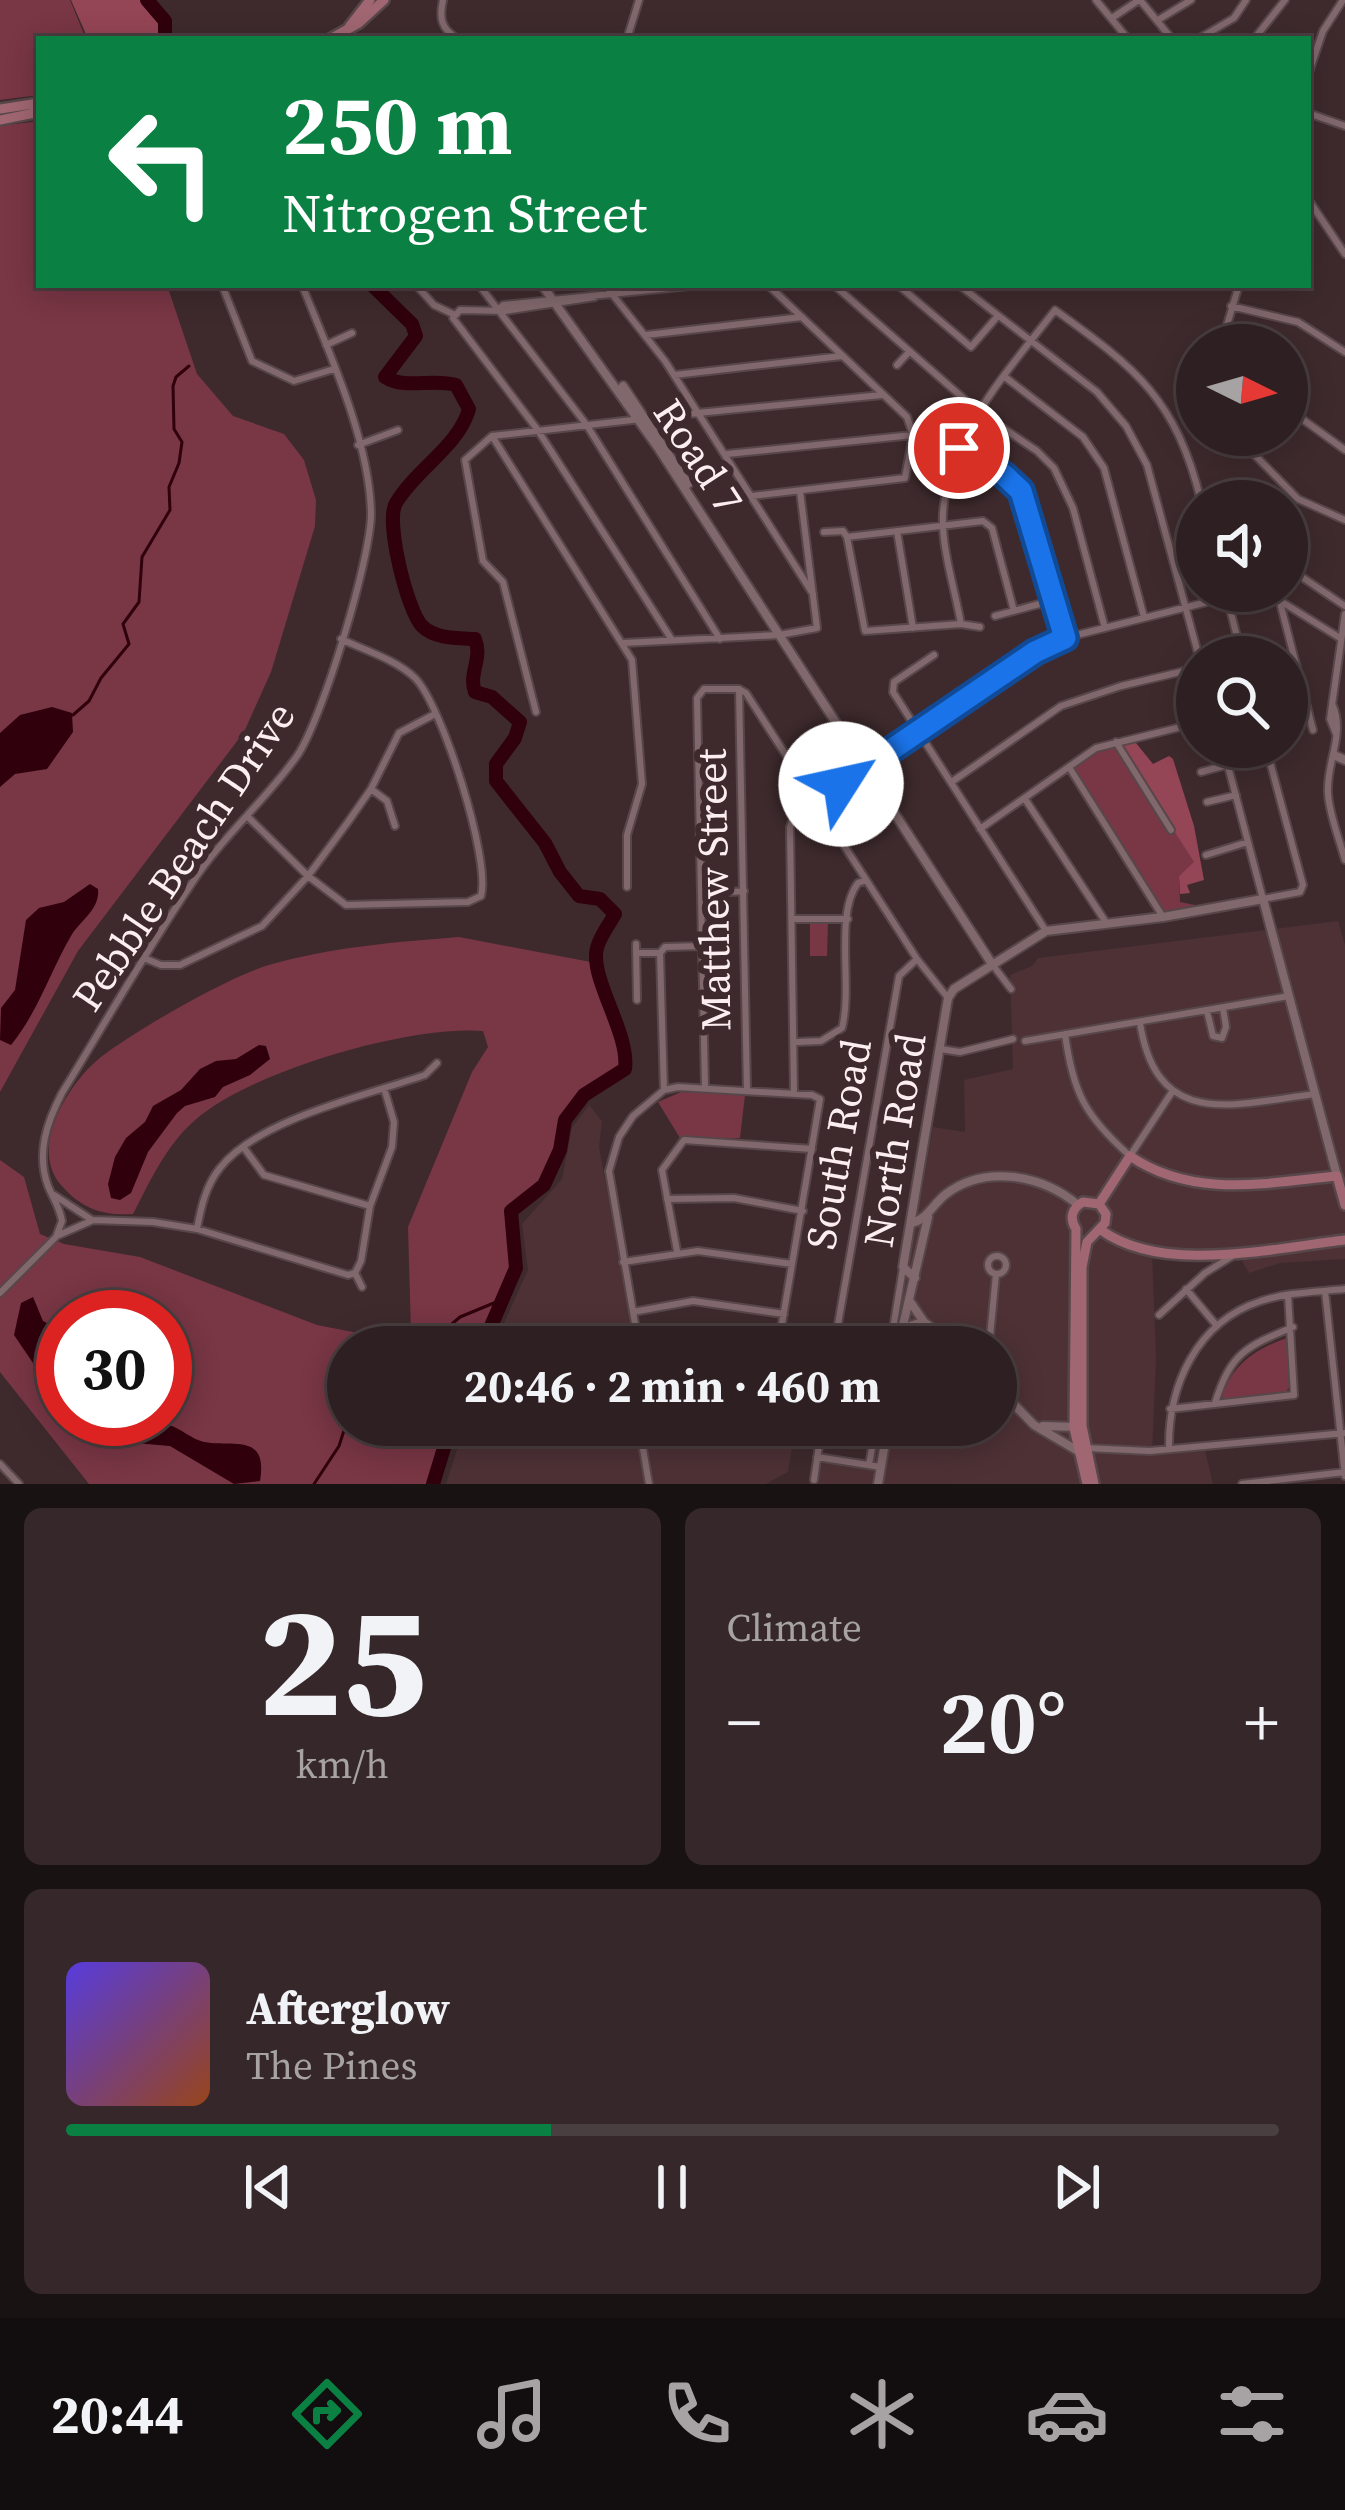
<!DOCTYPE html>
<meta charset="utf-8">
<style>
:root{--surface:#2e2022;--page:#36282a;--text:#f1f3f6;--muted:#a7a3a5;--line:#493e40;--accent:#0b8043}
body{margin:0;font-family:"Source Serif 4",serif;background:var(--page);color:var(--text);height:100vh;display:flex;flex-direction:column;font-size:45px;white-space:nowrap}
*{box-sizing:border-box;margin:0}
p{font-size:39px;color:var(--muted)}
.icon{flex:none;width:66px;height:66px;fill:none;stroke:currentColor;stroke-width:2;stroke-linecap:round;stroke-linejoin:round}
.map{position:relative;height:1484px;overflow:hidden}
.side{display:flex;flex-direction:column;gap:24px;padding:24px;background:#191213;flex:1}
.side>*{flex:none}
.top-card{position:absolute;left:36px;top:36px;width:1275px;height:252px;border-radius:0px;box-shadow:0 6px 30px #0003,0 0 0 3px var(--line);background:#0b8043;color:#fff;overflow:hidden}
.needle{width:78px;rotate:95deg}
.fabs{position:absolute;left:1176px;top:324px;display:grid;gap:24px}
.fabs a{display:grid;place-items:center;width:132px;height:132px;border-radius:50%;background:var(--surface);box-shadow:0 6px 30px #0003,0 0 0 3px var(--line);font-size:60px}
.speed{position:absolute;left:36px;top:1290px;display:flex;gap:24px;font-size:60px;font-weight:700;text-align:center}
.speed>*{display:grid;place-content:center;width:156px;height:156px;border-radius:50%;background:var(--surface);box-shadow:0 6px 30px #0003,0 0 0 3px var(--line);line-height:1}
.speed .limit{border:18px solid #d22;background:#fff;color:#111}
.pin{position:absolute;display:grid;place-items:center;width:102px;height:102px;color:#fff;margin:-51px;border:6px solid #fff;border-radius:50%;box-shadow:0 3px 12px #0007}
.me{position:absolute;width:132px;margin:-66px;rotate:55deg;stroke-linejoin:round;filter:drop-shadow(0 0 9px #0008)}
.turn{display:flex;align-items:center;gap:42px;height:252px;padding:0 48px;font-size:54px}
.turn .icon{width:156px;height:156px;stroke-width:2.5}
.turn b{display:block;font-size:84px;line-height:102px}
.big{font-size:90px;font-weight:700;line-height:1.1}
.side .tile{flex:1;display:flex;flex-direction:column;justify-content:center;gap:18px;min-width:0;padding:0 42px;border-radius:18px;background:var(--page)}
.side .dial{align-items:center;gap:0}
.dial b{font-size:156px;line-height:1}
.song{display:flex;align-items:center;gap:36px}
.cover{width:144px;height:144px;border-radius:18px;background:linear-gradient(135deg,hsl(250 70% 55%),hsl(20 70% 35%))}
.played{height:12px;border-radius:6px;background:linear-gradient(90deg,var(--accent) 40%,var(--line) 40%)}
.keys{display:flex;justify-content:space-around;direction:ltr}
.heat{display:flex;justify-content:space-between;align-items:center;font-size:66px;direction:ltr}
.side .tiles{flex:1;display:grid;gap:24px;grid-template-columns:1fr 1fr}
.tile:last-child{grid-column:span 2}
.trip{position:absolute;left:327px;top:1326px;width:690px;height:120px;border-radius:60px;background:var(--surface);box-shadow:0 6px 30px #0003,0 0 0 3px var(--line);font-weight:700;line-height:120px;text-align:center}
.dock{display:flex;height:192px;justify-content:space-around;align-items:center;background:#120d0e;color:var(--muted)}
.dock .icon{width:84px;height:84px}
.dock .current{color:var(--accent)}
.dock b{font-size:54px;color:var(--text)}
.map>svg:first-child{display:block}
.built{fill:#4d3135}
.green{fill:#793645;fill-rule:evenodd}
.forest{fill:#944556}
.water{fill:#30000d}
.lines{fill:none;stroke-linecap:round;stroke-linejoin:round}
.stream{stroke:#30000d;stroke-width:3}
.river{stroke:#30000d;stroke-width:14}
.minor-casing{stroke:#58474a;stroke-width:10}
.tertiary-casing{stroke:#58474a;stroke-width:12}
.secondary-casing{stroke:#58474a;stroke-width:14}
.minor{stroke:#81686c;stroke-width:6}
.tertiary{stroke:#81686c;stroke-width:8}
.secondary{stroke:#a06672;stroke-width:9}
.route-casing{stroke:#114b97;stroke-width:30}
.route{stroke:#1a73e8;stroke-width:21}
.labels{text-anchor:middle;stroke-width:12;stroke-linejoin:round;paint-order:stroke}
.street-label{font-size:42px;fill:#fceef0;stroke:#3e2a2d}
</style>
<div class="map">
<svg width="1345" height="1484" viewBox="0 0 1345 1484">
<rect width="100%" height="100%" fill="#3e2a2d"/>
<path class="built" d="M1338 921 1345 945V1236L1215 1250H1152L1156 1359 1152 1455 1205 1451 1213 1484H817L820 1462 872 1469 880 1425H996V1347H894L933 1127 965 1132 964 1080 1013 1069 1010 975 1032 966 1038 958Z
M589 1105 602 1121 599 1147 636 1347H493L528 1270 522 1224 562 1179 572 1128Z
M1345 1246V1259L1280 1263 1249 1273 1240 1257Z
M465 1425H787L795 1428 788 1472 766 1484H446Z"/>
<path class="green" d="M0 0H70L86 39H39V95L0 100Z
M39 121V285H167L197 374 233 416 284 434 304 460 316 500 315 526 271 672 244 732 78 951 0 1092V126Z
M1117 743 1195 863 1179 876 1180 902 1210 908 1164 916 1069 766Z
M810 921 828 922 827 956H810Z
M459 937 596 963 627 1062 625 1069 584 1095 565 1120 560 1150 544 1185 511 1211 516 1268 482 1347H348V1425H451L433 1484H89L0 1372V1160L24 1177 40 1234 64 1244 140 1257 317 1325 389 1339 411 1332 408 1227 472 1072 488 1047 483 1031C409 1025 250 1071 194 1121 165 1147 151 1180 133 1214 103 1216 82 1209 61 1185 28 1148 69 1082 101 1057 136 1030 228 977 269 965 332 947 395 942 459 937ZM63 1317H165V1419H63Z
M681 1092 745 1095 740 1138H680L658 1102Z
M1287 1338 1292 1381 1286 1393 1224 1399 1221 1396C1234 1364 1255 1349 1287 1338Z"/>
<path class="forest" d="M71 0H154L169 19 171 39H88Z
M1132 738 1153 764 1169 756 1173 759 1194 826 1204 880 1187 885 1190 893 1180 894 1179 876 1194 862 1117 743Z"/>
<path class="water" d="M52 707 72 713 73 732 47 769 15 774 0 787V733L20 715Z
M90 884 98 889C100 910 80 920 71 936 50 972 38 1012 11 1045L0 1040 1 1008 15 990 26 920 39 908 64 902Z
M259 1045 266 1046 270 1059 250 1075 223 1087 215 1097 185 1106 177 1113 148 1152 131 1193 120 1200 111 1198 108 1184 115 1157 126 1138 145 1122 153 1106 181 1090 200 1069 216 1061 236 1059Z
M33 1297 43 1321 63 1331V1400L33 1371V1363L14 1335 21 1303Z
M74 1419C105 1419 140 1415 169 1425 182 1429 191 1439 204 1442 234 1447 268 1433 260 1481L234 1484 170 1446 135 1443 100 1431 84 1434Z"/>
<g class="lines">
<path class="stream" d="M73 715 89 701 101 678 129 644 123 624 139 602 142 557 170 510 169 487 179 463 182 442 174 429 173 386 176 377 189 366
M425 1347 460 1317 506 1298
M314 1484 339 1446 348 1418"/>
<path class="river" d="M147 0 165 21V39
M372 285 412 324 416 336 385 377C406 390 432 378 456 385L469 409C459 446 416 469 396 503 385 521 407 610 422 626 435 639 458 638 475 639 483 659 468 673 475 692L492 697 520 722 515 738 496 764V781L545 843 560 872 579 896 600 899 615 914C609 925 600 936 597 948 589 978 630 1033 625 1069L584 1095 565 1120 560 1150 544 1185 511 1211 516 1268 482 1347
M433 1484 451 1425"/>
<defs>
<path id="minor" d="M443 0C439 18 441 29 458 39
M1096 0 1128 39
M1140 0 1172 39
M1112 18 1139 0
M1158 20 1191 0
M627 39 639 0
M1198 39 1234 18 1246 0
M1254 39 1285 0
M1308 75 1323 31 1343 0
M1308 113 1345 126
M1308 199 1345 254
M222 285 252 361 294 381 334 369
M416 285 434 305 453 314
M479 285 586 424 720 639
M605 285 665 361 813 594
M834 285 979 412 1037 451 1054 468 1073 508 1105 628
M898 285 971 347 996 318
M959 285 1097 392 1126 426 1147 465 1199 657
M595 297 505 311 460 310 453 318 537 429 672 640
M1231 306 1298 322 1345 352
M499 309 503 305 699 285
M646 335 802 317
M326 345 352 333
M1221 345 1239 285
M897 365 909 352
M674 375 842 356
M1005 377 1083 437 1104 468 1144 617
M1287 408 1345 450
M677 415 882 395
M1235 435 1298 499 1345 520
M492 436 632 660 642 784 627 835V887
M358 445 398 430
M959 448 1004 475 1026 499 1065 638
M727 454 913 435
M752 496 905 478 913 435 907 417 768 285
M897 531 913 628
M824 532 843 531 847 537 983 521 992 528 1014 611
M847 537 865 631 961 624 980 627
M1175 567 1197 560
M1287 567 1345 606
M1277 591 1313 730
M1282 602 1340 638
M995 616 1054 600
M961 624C955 589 941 548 943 513 949 433 1009 370 1055 310 1137 369 1176 399 1201 501
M624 643 779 635 817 628 800 491
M934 655 894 682 893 692 1046 931
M739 689 747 1090
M1333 706C1345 735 1326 763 1328 793 1329 814 1339 838 1345 860
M536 712 503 582 483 561 465 460 492 436 641 419
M1336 734 1330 719 1345 614
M1116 742 1171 830
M1223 747 1263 899 1300 892 1303 885 1266 747
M1225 755 1257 747
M1069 767 1163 917
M1201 772 1227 765
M953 781 1061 706 1121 686 1197 668
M371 789 387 801 395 826
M1025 799 1107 924
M1207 802 1236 795
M248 817 308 876 346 905 468 902 481 896C491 860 442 705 415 678 397 660 364 650 341 639
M980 829 1096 748 1197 723
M1206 855 1248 842
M702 894 744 891
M792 919H848
M636 944 637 1000
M636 953H660
M144 958 161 965H180L262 926 308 876 348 822 371 789 399 733 435 714
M992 964 1011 989
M1207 1011 1213 1036 1222 1038 1226 1027 1223 1008
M1140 1023C1157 1131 1234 1104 1315 1094
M1065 1034C1073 1093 1085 1116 1130 1156L1172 1092
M1025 1041 1289 996
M797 1042 821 1041 842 1028C853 987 834 914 858 883L866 880
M940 1049 960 1052 1013 1039
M705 1087 697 698 704 689H739L746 693 917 959 948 998
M664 1090 660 953 665 947 702 946
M794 1094 790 827 794 816 1035 652 1065 638 1227 597 1242 657
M244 1148 264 1175 370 1206
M54 1195 92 1220 153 1222 197 1229 348 1275 355 1273 361 1261 370 1206 392 1147 394 1122 384 1088
M667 1199 734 1198 803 1211
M197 1229C201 1207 206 1185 220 1168 258 1119 368 1095 425 1075L437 1063
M59 1235 91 1221
M677 1251 662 1170 684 1140 812 1149
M988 1265a9 9 0 1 1 18 0a9 9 0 1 1-18 0Z
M623 1262 698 1251 792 1264
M355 1273 362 1287
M1186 1289 1217 1326
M1325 1291 1345 1476
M0 1293 56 1237 62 1221C60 1208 53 1198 48 1186 36 1153 47 1122 62 1093 105 1023 146 951 192 883 222 837 265 801 297 756 322 720 372 556 371 512 369 439 329 352 302 285
M633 1312 693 1301 784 1314
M1159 1315 1205 1273 1234 1255
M639 1347 609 1171 619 1137 633 1116 664 1090 678 1087 812 1095 820 1099 778 1347
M834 1347 899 976 917 959
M890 1347 903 1268
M989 1347 996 1274
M1215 1403C1231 1353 1245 1347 1293 1327
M1170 1409 1294 1395 1288 1295
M639 1425 649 1484
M1086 1448 1150 1451 1345 1433
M1169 1449C1168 1386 1196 1322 1261 1301 1288 1292 1317 1292 1345 1289
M817 1457 881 1467
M0 1464 19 1484
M869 1465 876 1425
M814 1480 822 1425
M1242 1484 1345 1472"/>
<path id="tertiary" d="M542 285 659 449 992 964
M623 386 688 484
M1336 756 1345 760
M911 1223C927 1220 933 1204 946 1194 986 1164 1042 1175 1078 1205
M915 1278 903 1267 948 998 954 989 1046 931 1163 917 1263 899 1337 1176
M911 1303 924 1322 957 1347
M898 1347 928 1217
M905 1347 910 1326 922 1322
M996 1386 1034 1425 1078 1451
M1043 1426 1076 1427
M878 1484 888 1425"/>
<path id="secondary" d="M349 27 370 0
M330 39 359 23 384 0
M0 109 39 103
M0 120 39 112
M1099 1204 1130 1156C1193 1199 1266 1183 1337 1176L1345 1205
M1101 1230C1163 1275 1273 1248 1345 1240
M1087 1484 1074 1428 1076 1229C1069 1218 1072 1208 1083 1202L1099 1204
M1094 1484 1082 1426V1267L1087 1242 1105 1223 1106 1214 1099 1204"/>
</defs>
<use href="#minor" class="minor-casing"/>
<use href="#tertiary" class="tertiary-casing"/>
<use href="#secondary" class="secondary-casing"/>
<use href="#minor" class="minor"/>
<use href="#tertiary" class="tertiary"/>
<use href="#secondary" class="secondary"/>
</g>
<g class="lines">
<defs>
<path id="route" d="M841 784 1035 652 1065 638 1021 491 1004 475 959 448"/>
</defs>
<use href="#route" class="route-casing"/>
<use href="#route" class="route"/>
</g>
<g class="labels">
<g class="street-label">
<text transform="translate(699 456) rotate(57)" y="15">Road 7</text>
<text transform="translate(183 856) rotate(-56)" y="15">Pebble Beach Drive</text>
<text transform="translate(713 890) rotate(-91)" y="15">Matthew Street</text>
<text transform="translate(894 1140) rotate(-81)" y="15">North Road</text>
<text transform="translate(838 1144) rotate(-80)" y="15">South Road</text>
</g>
</g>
</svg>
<div class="fabs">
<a><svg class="needle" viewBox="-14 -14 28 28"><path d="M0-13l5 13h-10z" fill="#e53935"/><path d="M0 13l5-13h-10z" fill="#a7a3a5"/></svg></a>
<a><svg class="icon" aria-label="sound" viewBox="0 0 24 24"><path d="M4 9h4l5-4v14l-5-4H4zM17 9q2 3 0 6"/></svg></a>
<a><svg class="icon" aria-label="search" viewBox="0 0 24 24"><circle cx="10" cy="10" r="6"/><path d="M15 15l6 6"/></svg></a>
</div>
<div class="speed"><div class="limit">30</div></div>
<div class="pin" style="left:959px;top:448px;background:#d93025"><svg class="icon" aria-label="arrive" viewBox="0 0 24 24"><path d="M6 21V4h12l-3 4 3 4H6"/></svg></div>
<svg class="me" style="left:841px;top:784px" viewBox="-20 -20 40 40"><circle r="19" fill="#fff"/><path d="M0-13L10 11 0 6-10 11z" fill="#1a73e8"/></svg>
<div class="trip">20:46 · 2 min · 460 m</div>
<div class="top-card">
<div class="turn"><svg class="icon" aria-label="left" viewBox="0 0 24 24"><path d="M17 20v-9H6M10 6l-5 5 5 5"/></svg><div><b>250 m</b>Nitrogen Street</div></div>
</div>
</div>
<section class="side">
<div class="tiles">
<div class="tile dial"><b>25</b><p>km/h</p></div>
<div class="tile"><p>Climate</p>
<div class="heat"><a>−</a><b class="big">20°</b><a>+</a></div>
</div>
<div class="tile">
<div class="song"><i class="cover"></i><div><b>Afterglow</b><p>The Pines</p></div></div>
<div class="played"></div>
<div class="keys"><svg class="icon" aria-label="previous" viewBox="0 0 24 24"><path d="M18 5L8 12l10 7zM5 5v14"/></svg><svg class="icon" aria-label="pause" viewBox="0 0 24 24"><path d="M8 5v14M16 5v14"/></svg><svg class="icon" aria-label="next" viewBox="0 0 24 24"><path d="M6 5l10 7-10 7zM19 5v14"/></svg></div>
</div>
</div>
</section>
<nav class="dock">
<b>20:44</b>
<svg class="icon current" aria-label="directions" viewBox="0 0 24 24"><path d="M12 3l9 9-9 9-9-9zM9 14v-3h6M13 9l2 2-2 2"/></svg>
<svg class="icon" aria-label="music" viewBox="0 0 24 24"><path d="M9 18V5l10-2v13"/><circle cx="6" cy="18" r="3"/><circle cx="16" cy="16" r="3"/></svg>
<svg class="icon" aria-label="phone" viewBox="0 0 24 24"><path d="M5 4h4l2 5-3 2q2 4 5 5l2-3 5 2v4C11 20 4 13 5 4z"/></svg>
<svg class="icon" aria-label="climate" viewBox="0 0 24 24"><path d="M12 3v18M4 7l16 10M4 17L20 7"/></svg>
<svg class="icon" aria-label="car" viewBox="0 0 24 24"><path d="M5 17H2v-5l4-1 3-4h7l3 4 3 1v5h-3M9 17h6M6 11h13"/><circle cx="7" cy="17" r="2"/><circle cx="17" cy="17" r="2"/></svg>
<svg class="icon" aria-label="filters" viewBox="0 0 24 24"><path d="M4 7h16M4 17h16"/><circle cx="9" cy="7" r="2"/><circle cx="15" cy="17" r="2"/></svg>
</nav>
